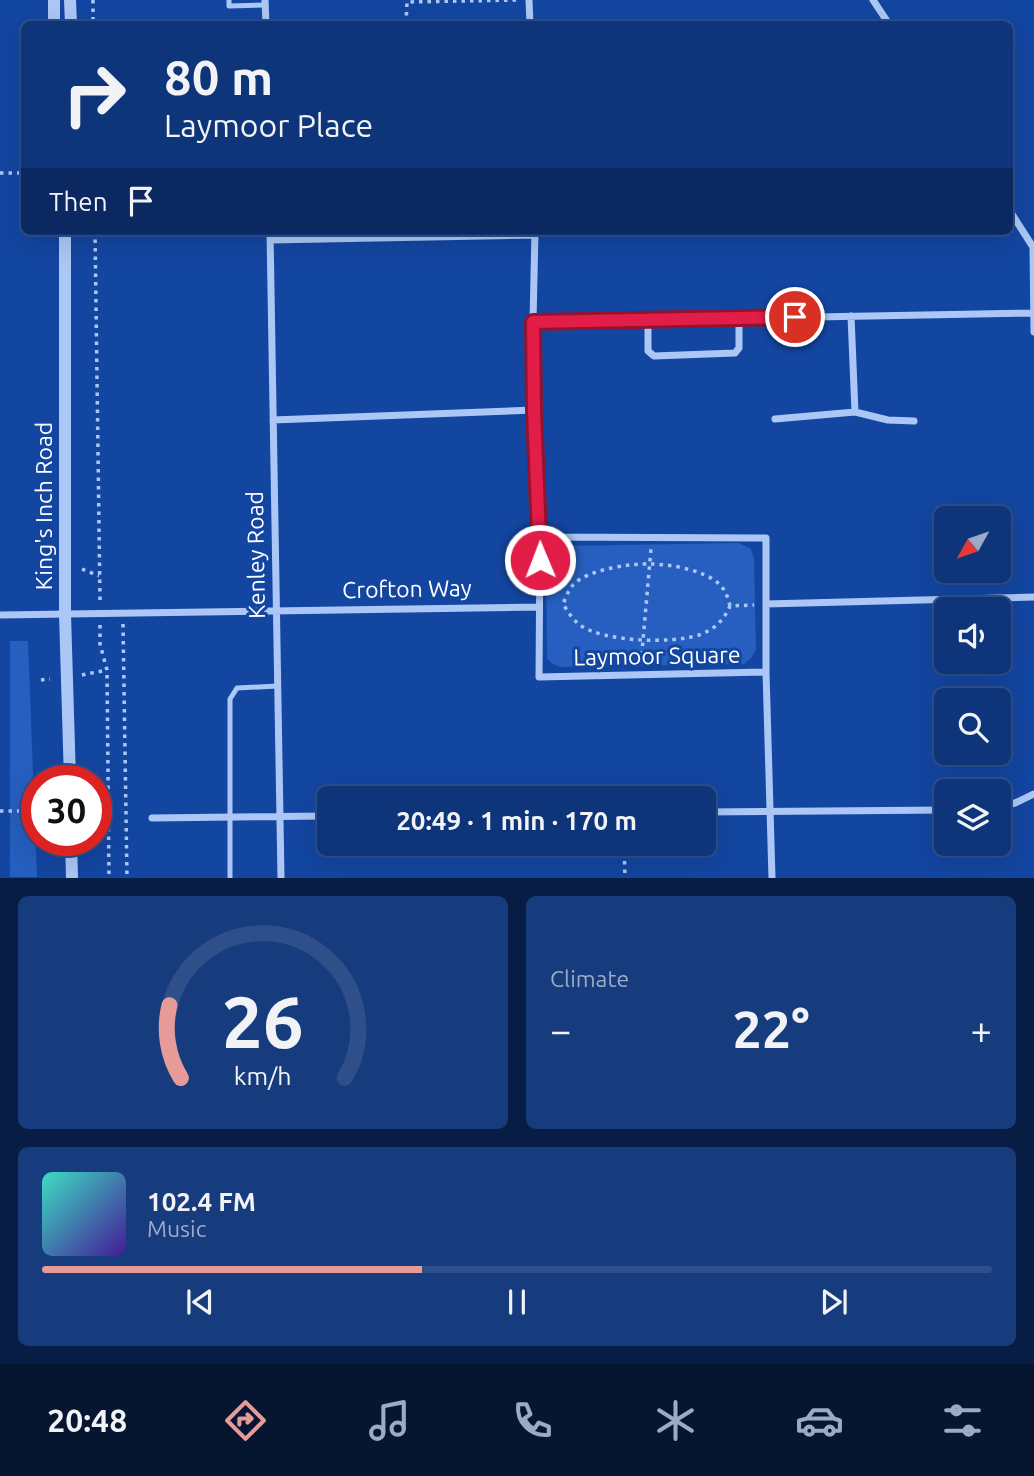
<!DOCTYPE html>
<meta charset="utf-8">
<style>
:root{--surface:#0e3479;--page:#173c7e;--text:#f1f3f6;--muted:#9baac6;--line:#2e4f8a;--accent:#e69b98}
body{margin:0;font-family:Ubuntu,sans-serif;background:var(--page);color:var(--text);height:100vh;display:flex;flex-direction:column;font-size:26px;white-space:nowrap}
*{box-sizing:border-box;margin:0}
p{font-size:23px;color:var(--muted)}
.icon{flex:none;width:38px;height:38px;fill:none;stroke:currentColor;stroke-width:2;stroke-linecap:round;stroke-linejoin:round}
.map{position:relative;height:878px;overflow:hidden}
.drawer{display:flex;flex-direction:column;gap:18px;padding:18px;background:#081d43;flex:1}
.drawer>*{flex:none}
.guide{position:absolute;left:21px;top:21px;width:992px;height:214px;border-radius:10px;box-shadow:0 7px 28px #0002,0 0 0 2px var(--line);background:#0e3479;color:var(--text);overflow:hidden}
.needle{width:46px;rotate:230deg}
.controls{position:absolute;left:934px;top:506px;display:grid;gap:14px}
.controls a{display:grid;place-items:center;width:77px;height:77px;border-radius:10px;background:var(--surface);box-shadow:0 7px 28px #0002,0 0 0 2px var(--line);font-size:35px}
.speed{position:absolute;left:21px;top:765px;display:flex;gap:14px;font-size:35px;font-weight:700;text-align:center}
.speed>*{display:grid;place-content:center;width:91px;height:91px;border-radius:50%;background:var(--surface);box-shadow:0 7px 28px #0002,0 0 0 2px var(--line);line-height:1}
.speed .limit{border:10px solid #d22;background:#fff;color:#111}
.pin{position:absolute;display:grid;place-items:center;width:60px;height:60px;color:#fff;margin:-30px;border:4px solid #fff;border-radius:50%;box-shadow:0 2px 7px #0007}
.me{position:absolute;width:77px;margin:-38px;rotate:359deg;stroke-linejoin:round;filter:drop-shadow(0 0 5px #0008)}
.turn{display:flex;align-items:center;gap:24px;height:147px;padding:0 28px;font-size:32px}
.turn .icon{width:91px;height:91px;stroke-width:2.5}
.turn b{display:block;font-size:49px;line-height:60px}
.then{display:flex;align-items:center;height:66px;padding:0 28px;background:#0003;gap:14px;font-size:26px}
.big{font-size:52px;font-weight:700;line-height:1.1}
.drawer .card{flex:1;display:flex;flex-direction:column;justify-content:center;gap:10px;min-width:0;padding:0 24px;border-radius:10px;background:var(--page)}
.drawer .dial{align-items:center;gap:0}
.dial svg{height:182px;overflow:visible;fill:none;stroke:var(--line);stroke-width:7;stroke-linecap:round;text-anchor:middle}
.dial text{fill:var(--text);stroke:none}
.song{display:flex;align-items:center;gap:21px}
.cover{width:84px;height:84px;border-radius:10px;background:linear-gradient(135deg,hsl(170 70% 55%),hsl(260 70% 35%))}
.played{height:7px;border-radius:4px;background:linear-gradient(90deg,var(--accent) 40%,var(--line) 40%)}
.keys{display:flex;justify-content:space-around;direction:ltr}
.heat{display:flex;justify-content:space-between;align-items:center;font-size:38px;direction:ltr}
.drawer .tiles{flex:1;display:grid;gap:18px;grid-template-columns:1fr 1fr}
.card:last-child{grid-column:span 2}
.trip{position:absolute;left:317px;top:786px;width:399px;height:70px;border-radius:10px;background:var(--surface);box-shadow:0 7px 28px #0002,0 0 0 2px var(--line);font-weight:700;line-height:70px;text-align:center}
.tab-bar{display:flex;height:112px;justify-content:space-around;align-items:center;background:#061530;color:var(--muted)}
.tab-bar .icon{width:49px;height:49px}
.tab-bar .active{color:var(--accent)}
.tab-bar b{font-size:32px;color:var(--text)}
.map>svg:first-child{display:block}
.green{fill:#265fbf}
.lines{fill:none;stroke-linecap:round;stroke-linejoin:round}
.path{stroke:#acc7f5;stroke-width:3.5;stroke-dasharray:3.5 5;stroke-linecap:butt}
.service{stroke:#acc7f5;stroke-width:5}
.minor{stroke:#acc7f5;stroke-width:7}
.tertiary{stroke:#acc7f5;stroke-width:12}
.route-casing{stroke:#92132f;stroke-width:18}
.route{stroke:#e11d48;stroke-width:12}
.labels{text-anchor:middle;stroke-width:6;stroke-linejoin:round;paint-order:stroke}
.street-label{font-size:23px;fill:#fff;stroke:#1346a1}
</style>
<div class="map">
<svg width="1034" height="878" viewBox="0 0 1034 878">
<rect width="100%" height="100%" fill="#1346a1"/>
<path class="green" d="M739 543 751 549 754 559 756 650 751 658 744 664 560 667 553 664 547 659 546 559C549 552 554 549 561 546Z
M10 641H28L37 877H10Z"/>
<g class="lines">
<path class="path" d="M93 0V24
M406 24 407 2 517 0
M0 173H24
M95 231 100 600
M39 563 51 562
M82 569 99 576
M730 606C728 597 725 589 718 583 703 570 670 564 650 564 631 563 586 570 573 585 568 590 566 598 563 604 568 612 573 620 580 625 603 642 672 644 699 635 714 630 724 620 730 606L754 605
M123 624 127 878
M100 625V644L107 670 109 878
M641 663 651 549
M82 675 107 670
M41 680 50 679
M0 811H37
M624 844 625 878"/>
<path class="service" d="M229 0V6L266 5
M230 878V699L237 688 277 686"/>
<path class="minor" d="M265 0 266 24
M529 0 530 24
M873 0 889 24
M1010 211 1033 247 1034 332
M270 231 281 878
M535 231 533 322 534 410 540 537 539 677 766 672V538L540 537
M270 240 535 235
M851 316 855 412
M648 320V351L654 356 735 353 739 348V318
M533 322 1034 313
M775 419 855 412 888 420 914 421
M273 420 534 410
M766 604 1034 597
M0 615 539 607
M766 672 772 878
M999 807 1015 803 1034 794
M704 812 947 810
M152 818 329 816"/>
<path class="tertiary" d="M54 0V24
M70 0 71 24
M65 231V614L70 780
M71 840 72 878"/>
</g>
<g class="lines">
<defs>
<path id="route" d="M540 560 534 411 533 322 795 317"/>
</defs>
<use href="#route" class="route-casing"/>
<use href="#route" class="route"/>
</g>
<g class="labels">
<g class="street-label">
<text transform="translate(44 506) rotate(-90)" y="8">King's Inch Road</text>
<text transform="translate(256 555) rotate(-91)" y="8">Kenley Road</text>
<text transform="translate(407 589) rotate(-1)" y="8">Crofton Way</text>
<text transform="translate(657 656) rotate(-1)" y="8">Laymoor Square</text>
</g>
</g>
</svg>
<div class="controls">
<a><svg class="needle" viewBox="-14 -14 28 28"><path d="M0-13l5 13h-10z" fill="#e53935"/><path d="M0 13l5-13h-10z" fill="#9baac6"/></svg></a>
<a><svg class="icon" aria-label="sound" viewBox="0 0 24 24"><path d="M4 9h4l5-4v14l-5-4H4zM17 9q2 3 0 6"/></svg></a>
<a><svg class="icon" aria-label="search" viewBox="0 0 24 24"><circle cx="10" cy="10" r="6"/><path d="M15 15l6 6"/></svg></a>
<a><svg class="icon" aria-label="layers" viewBox="0 0 24 24"><path d="M12 4l9 5-9 5-9-5zM3 14l9 5 9-5"/></svg></a>
</div>
<div class="speed"><div class="limit">30</div></div>
<div class="pin" style="left:795px;top:317px;background:#d93025"><svg class="icon" aria-label="arrive" viewBox="0 0 24 24"><path d="M6 21V4h12l-3 4 3 4H6"/></svg></div>
<svg class="me" style="left:540px;top:560px" viewBox="-20 -20 40 40"><circle r="17" fill="#e11d48" stroke="#fff" stroke-width="3"/><path d="M0-11L8 9 0 5-8 9z" fill="#fff"/></svg>
<div class="trip">20:49 · 1 min · 170 m</div>
<div class="guide">
<div class="turn"><svg class="icon" aria-label="right" viewBox="0 0 24 24"><path d="M7 20v-9h11M14 6l5 5-5 5"/></svg><div><b>80 m</b>Laymoor Place</div></div>
<div class="then">Then<svg class="icon" aria-label="arrive" viewBox="0 0 24 24"><path d="M6 21V4h12l-3 4 3 4H6"/></svg></div>
</div>
</div>
<section class="drawer">
<div class="tiles">
<div class="card dial"><svg viewBox="0 0 100 80">
<path d="M14 69A42 42 0 1 1 86 69"/>
<path d="M14 69A42 42 0 0 1 9 37" stroke="#e69b98"/>
<text x="50" y="56" font-size="32" font-weight="700">26</text>
<text x="50" y="72" font-size="11">km/h</text>
</svg></div>
<div class="card"><p>Climate</p>
<div class="heat"><a>−</a><b class="big">22°</b><a>+</a></div>
</div>
<div class="card">
<div class="song"><i class="cover"></i><div><b>102.4 FM</b><p>Music</p></div></div>
<div class="played"></div>
<div class="keys"><svg class="icon" aria-label="previous" viewBox="0 0 24 24"><path d="M18 5L8 12l10 7zM5 5v14"/></svg><svg class="icon" aria-label="pause" viewBox="0 0 24 24"><path d="M8 5v14M16 5v14"/></svg><svg class="icon" aria-label="next" viewBox="0 0 24 24"><path d="M6 5l10 7-10 7zM19 5v14"/></svg></div>
</div>
</div>
</section>
<nav class="tab-bar">
<b>20:48</b>
<svg class="icon active" aria-label="directions" viewBox="0 0 24 24"><path d="M12 3l9 9-9 9-9-9zM9 14v-3h6M13 9l2 2-2 2"/></svg>
<svg class="icon" aria-label="music" viewBox="0 0 24 24"><path d="M9 18V5l10-2v13"/><circle cx="6" cy="18" r="3"/><circle cx="16" cy="16" r="3"/></svg>
<svg class="icon" aria-label="phone" viewBox="0 0 24 24"><path d="M5 4h4l2 5-3 2q2 4 5 5l2-3 5 2v4C11 20 4 13 5 4z"/></svg>
<svg class="icon" aria-label="climate" viewBox="0 0 24 24"><path d="M12 3v18M4 7l16 10M4 17L20 7"/></svg>
<svg class="icon" aria-label="car" viewBox="0 0 24 24"><path d="M5 17H2v-5l4-1 3-4h7l3 4 3 1v5h-3M9 17h6M6 11h13"/><circle cx="7" cy="17" r="2"/><circle cx="17" cy="17" r="2"/></svg>
<svg class="icon" aria-label="filters" viewBox="0 0 24 24"><path d="M4 7h16M4 17h16"/><circle cx="9" cy="7" r="2"/><circle cx="15" cy="17" r="2"/></svg>
</nav>
